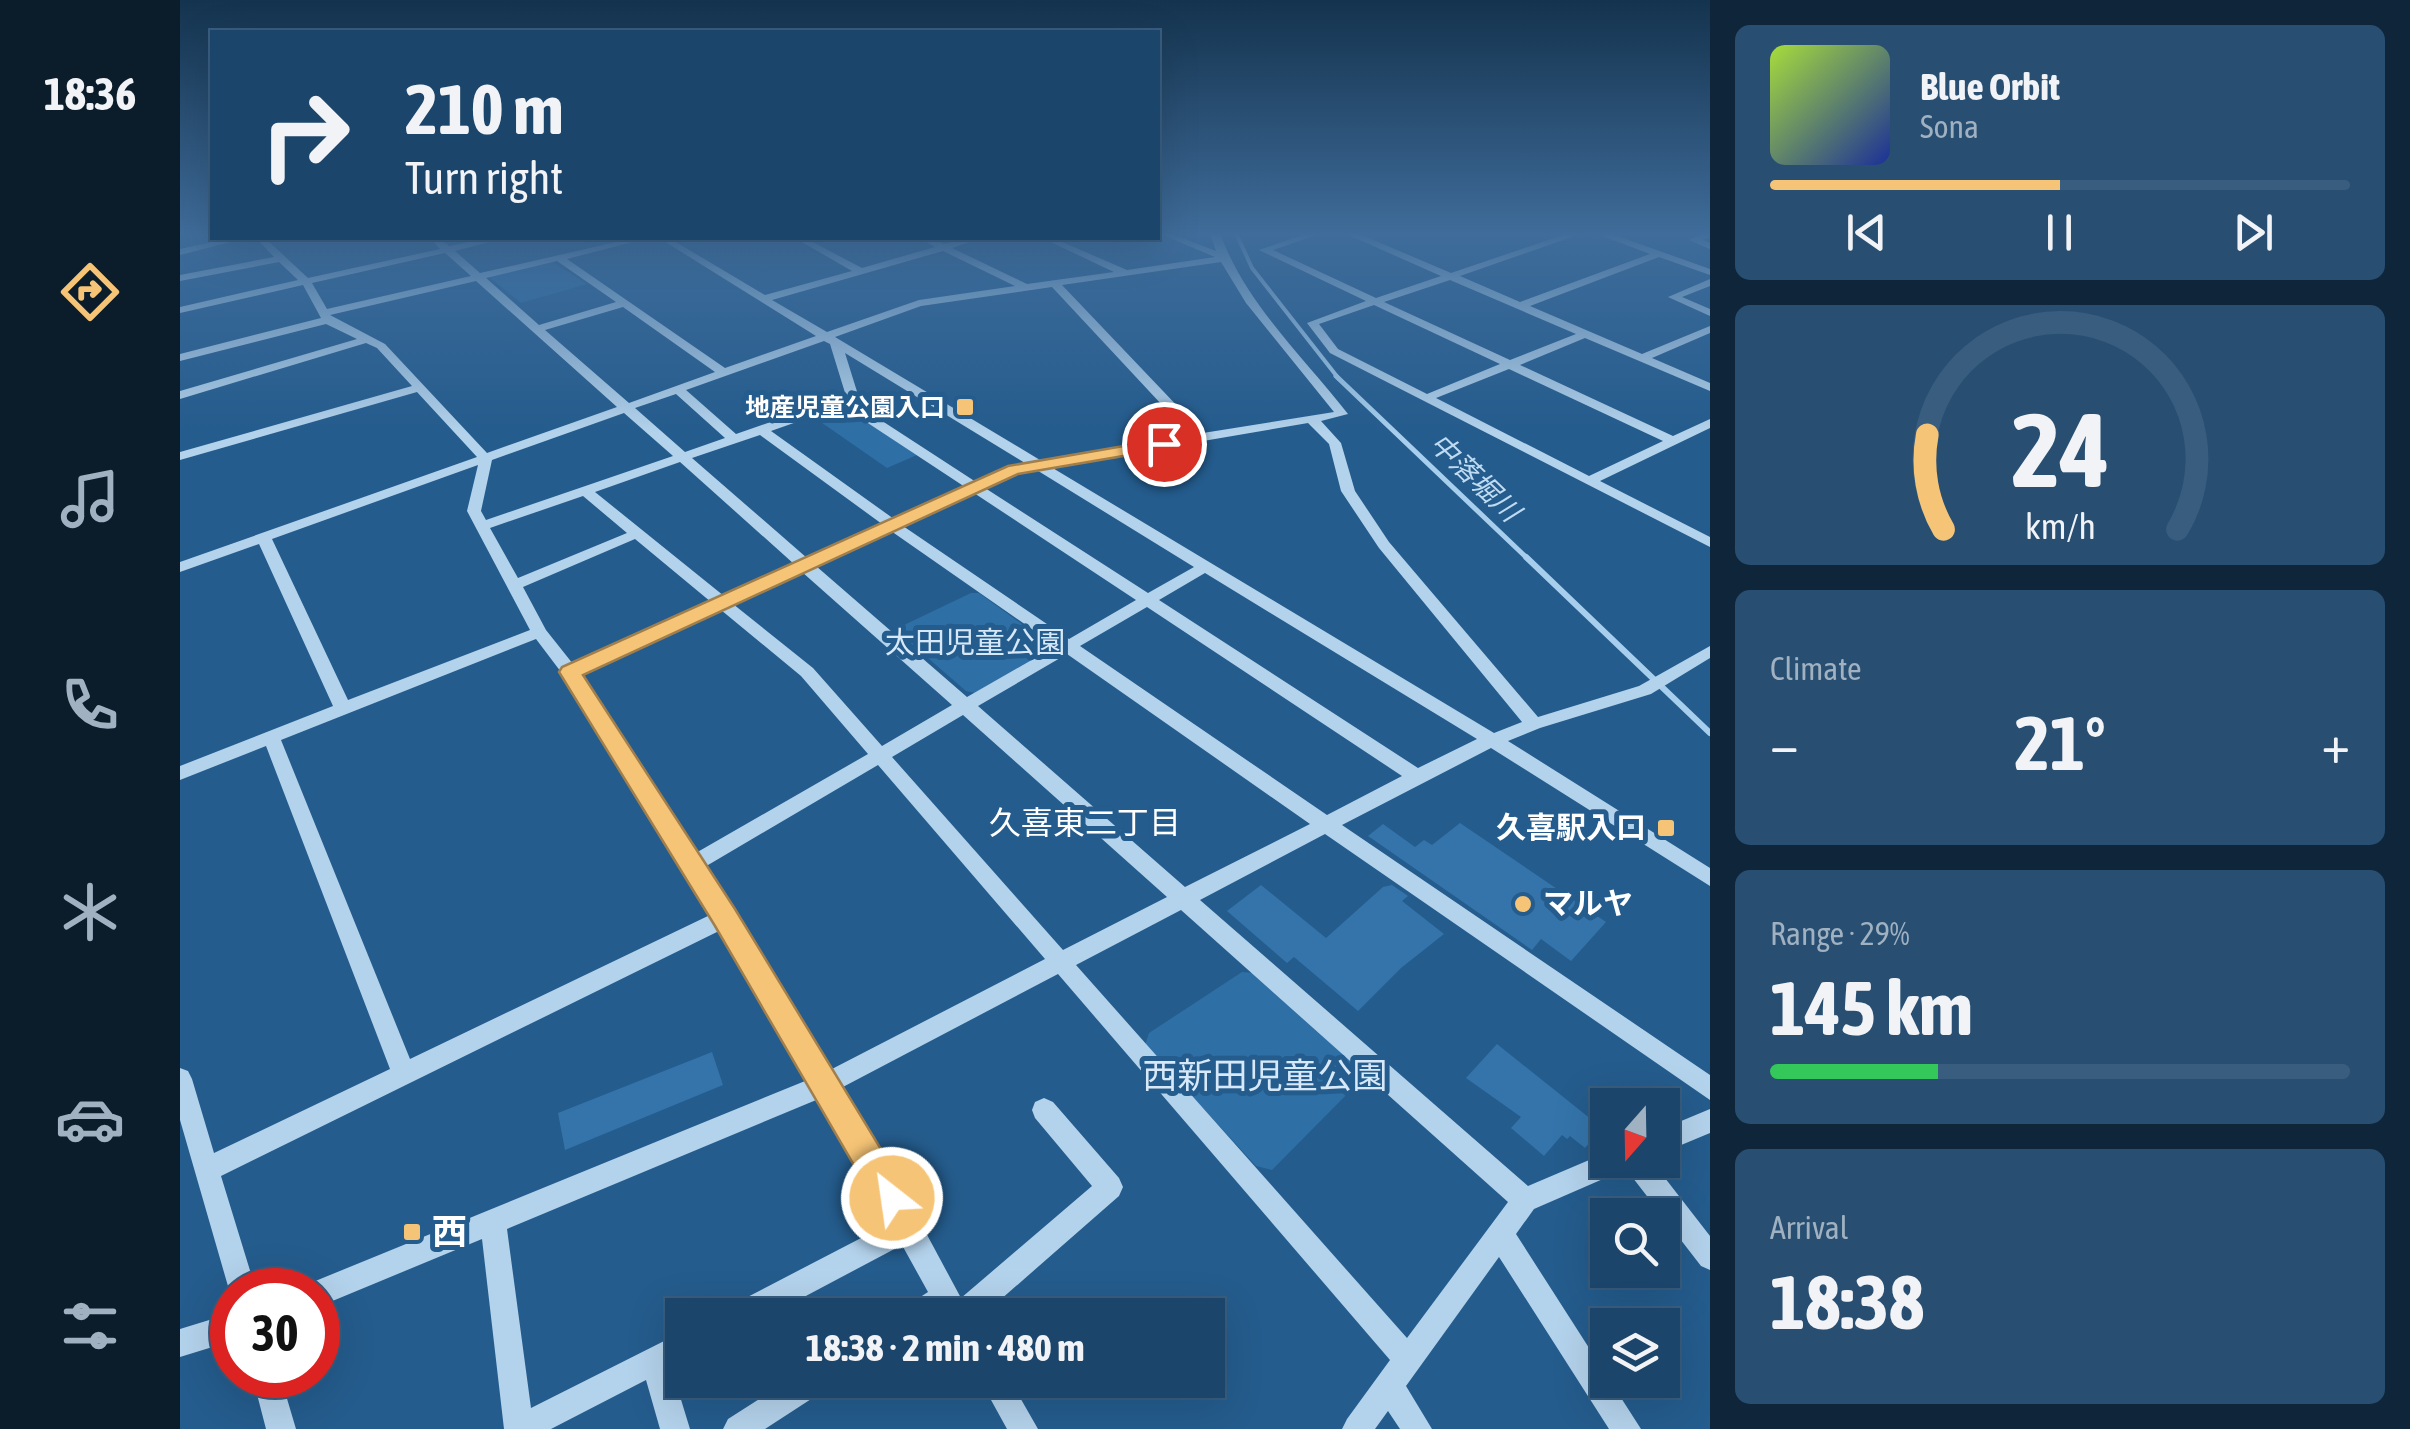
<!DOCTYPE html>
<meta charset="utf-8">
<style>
:root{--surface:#1b456a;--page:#284f72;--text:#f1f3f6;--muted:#a0b1c1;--line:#395d7e;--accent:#f6c476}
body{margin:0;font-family:"Asap Condensed","Noto Sans JP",sans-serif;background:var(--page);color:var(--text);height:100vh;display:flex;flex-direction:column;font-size:38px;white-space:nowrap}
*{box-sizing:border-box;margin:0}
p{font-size:32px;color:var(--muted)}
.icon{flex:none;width:55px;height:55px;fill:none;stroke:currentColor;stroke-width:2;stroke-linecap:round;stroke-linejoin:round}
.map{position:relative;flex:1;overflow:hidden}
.sheet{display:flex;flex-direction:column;gap:25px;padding:25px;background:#0f263a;width:700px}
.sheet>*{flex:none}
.top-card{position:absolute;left:30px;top:30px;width:950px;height:210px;border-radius:0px;box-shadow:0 10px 40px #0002,0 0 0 2px var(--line);background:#1b456a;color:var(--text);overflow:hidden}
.needle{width:65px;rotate:200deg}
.fabs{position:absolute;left:1410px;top:1088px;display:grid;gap:20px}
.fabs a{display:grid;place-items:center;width:90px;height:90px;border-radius:0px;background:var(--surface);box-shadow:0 10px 40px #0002,0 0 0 2px var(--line);font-size:50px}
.speed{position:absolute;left:30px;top:1268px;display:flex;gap:20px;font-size:50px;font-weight:700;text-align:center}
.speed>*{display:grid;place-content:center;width:130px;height:130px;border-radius:50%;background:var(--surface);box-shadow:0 10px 40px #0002,0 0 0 2px var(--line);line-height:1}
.speed .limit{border:15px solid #d22;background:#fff;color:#111}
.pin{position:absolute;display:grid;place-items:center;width:85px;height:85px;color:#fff;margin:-42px;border:5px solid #fff;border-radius:50%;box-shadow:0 2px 10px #0007}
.me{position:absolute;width:110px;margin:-55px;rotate:330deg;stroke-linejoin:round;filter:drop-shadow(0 0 8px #0008)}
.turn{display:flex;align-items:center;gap:35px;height:210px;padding:0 30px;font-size:45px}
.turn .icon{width:130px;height:130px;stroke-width:2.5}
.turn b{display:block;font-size:70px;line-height:85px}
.big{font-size:75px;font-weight:700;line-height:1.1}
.sheet .widget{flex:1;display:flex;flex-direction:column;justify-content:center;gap:15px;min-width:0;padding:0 35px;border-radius:15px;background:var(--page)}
.sheet .dial{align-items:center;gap:0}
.dial svg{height:260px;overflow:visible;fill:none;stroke:var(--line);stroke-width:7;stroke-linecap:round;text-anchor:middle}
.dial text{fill:var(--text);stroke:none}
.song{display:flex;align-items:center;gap:30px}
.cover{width:120px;height:120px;border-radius:15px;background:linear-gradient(135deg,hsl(80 70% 55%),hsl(230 70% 35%))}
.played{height:10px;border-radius:5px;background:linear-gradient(90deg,var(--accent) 50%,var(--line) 50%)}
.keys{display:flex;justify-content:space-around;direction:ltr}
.heat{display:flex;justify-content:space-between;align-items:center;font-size:55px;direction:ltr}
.charge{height:15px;border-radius:8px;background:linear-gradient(90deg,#34c759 29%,var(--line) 0)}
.trip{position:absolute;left:485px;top:1298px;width:560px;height:100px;border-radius:0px;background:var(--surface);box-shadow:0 10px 40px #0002,0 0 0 2px var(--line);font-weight:700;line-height:100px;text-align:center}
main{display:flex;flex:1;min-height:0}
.tabs{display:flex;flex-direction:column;width:180px;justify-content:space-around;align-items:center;background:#0b1c2a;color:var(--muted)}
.tabs .icon{width:70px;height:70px}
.tabs .selected{color:var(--accent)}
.tabs b{font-size:45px;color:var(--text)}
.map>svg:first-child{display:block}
.green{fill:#2e6fa5}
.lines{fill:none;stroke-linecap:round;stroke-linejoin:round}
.stream-far2{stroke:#a7ceec;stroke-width:4}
.stream-far1{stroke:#a7ceec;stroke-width:5}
.stream{stroke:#a7ceec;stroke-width:6}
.building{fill:#3474aa}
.minor{fill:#b3d2eb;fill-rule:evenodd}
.route{fill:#f6c476;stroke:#a07f4d;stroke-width:2.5}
.poi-dot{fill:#f6c476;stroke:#245c8d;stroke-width:4}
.labels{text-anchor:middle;stroke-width:10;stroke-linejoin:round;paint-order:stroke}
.far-poi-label{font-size:25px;font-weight:bold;fill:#fff;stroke:#245c8d;text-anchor:end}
.far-water-label{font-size:28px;font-style:italic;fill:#bfdbf2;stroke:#245c8d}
.park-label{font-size:30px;fill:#d7e9f8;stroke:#245c8d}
.poi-label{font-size:30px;font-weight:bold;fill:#fff;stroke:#245c8d;text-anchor:end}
.neighbourhood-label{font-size:32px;fill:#fff;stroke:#245c8d}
.near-park-label{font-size:35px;fill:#d7e9f8;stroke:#245c8d}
.near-poi-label{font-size:35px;font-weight:bold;fill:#fff;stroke:#245c8d;text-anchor:start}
</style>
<main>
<nav class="tabs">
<b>18:36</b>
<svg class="icon selected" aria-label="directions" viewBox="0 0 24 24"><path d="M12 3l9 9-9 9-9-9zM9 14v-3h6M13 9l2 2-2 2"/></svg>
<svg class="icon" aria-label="music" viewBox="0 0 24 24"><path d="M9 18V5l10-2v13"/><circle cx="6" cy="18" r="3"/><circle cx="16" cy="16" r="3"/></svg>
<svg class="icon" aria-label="phone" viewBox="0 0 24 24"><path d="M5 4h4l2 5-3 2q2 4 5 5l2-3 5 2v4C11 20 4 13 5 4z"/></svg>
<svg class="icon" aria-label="climate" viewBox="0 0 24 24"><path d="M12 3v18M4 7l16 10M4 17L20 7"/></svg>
<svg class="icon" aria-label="car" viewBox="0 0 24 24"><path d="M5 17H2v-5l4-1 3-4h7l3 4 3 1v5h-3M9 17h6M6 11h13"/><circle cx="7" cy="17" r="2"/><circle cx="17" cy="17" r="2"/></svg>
<svg class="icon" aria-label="filters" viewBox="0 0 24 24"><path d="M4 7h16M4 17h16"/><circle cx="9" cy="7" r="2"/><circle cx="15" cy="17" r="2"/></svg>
</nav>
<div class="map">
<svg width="1530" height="1429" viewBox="0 0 1530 1429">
<rect width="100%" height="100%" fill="#245c8d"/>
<path class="green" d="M371 261 407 284 341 303 309 277Z
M660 406 668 409 737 455 707 468 632 416Z
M791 593H799L871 645 869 651 795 693 786 691 719 633 722 626Z
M1062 972 1073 973 1182 1069 1181 1080 1092 1170 1076 1166 965 1045 969 1033Z"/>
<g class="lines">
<path class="stream-far2" d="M1056 233 1072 268 1159 379"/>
<path class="stream-far1" d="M1156 376 1349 560"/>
<path class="stream" d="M1346 557 1530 733"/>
</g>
<path class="building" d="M1280 823 1426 922 1391 961 1361 939 1352 950 1188 836 1203 824 1235 847 1244 840 1252 845Z
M1081 885 1146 938 1203 887 1212 885 1228 896 1222 901 1264 934 1221 968 1178 1011 1114 957 1107 963 1047 911Z
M1317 1044 1422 1128 1405 1148 1390 1136 1387 1139 1382 1135 1364 1156 1331 1128 1341 1117 1286 1078Z
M532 1052 543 1085 385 1150 378 1113Z"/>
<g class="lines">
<path class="minor" d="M978 233H989L1036 251 1030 233H1040C1065 303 1123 356 1168 414L1141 421 1161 443 1175 491 1209 542 1358 717 1459 686 1530 646V658L1471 694 1360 728 1328 741 1530 868V886L1311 748 1162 825 1530 1075V1100L1145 834 1020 900 1348 1186 1428 1152V1160H1471L1530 1236V1270L1521 1266 1446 1169 1354 1209 1336 1234 1461 1429H1429L1319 1257 1226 1386 1252 1429H1220L1208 1411 1195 1429H1162L1167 1419 1210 1360 878 974 661 1088 735 1216 738 1218 781 1298 912 1186 855 1118 852 1110 855 1102 864 1098 873 1102 939 1178 943 1187 939 1196 803 1315H724L728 1305 748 1292 722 1245 590 1315H548L552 1305 710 1223 641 1098 327 1229 351 1408 502 1332V1361L491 1367 510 1429H480L466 1380 371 1429H324L302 1239 138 1307V1290H126L128 1284 630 1079 539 931 41 1176 76 1290H52V1300L0 1120V1068L8 1071 12 1079 34 1153 210 1069 86 746 0 780V766L153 706 79 544 0 572V562L297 457 237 392 0 460V452L232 386 197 348 186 343 0 399V391L177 339 146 324 0 361V354L141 318 123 285 0 313V307L118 280 99 262 0 281V275L94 257 76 238H85L128 278 260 249 250 238H259L269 246 309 238H324L275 251 300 273 454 238H468L387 259 545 368 636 336 479 238H489L585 295 672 271 615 238H625L682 268 755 247 740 238H751L764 244 788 238H801L772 248 847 284 934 272 862 238H873L947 270 1035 257ZM763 251 835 286 739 300 647 332 592 300ZM265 253 291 276 147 309 132 283ZM377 261 436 302 359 325 306 278ZM1041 262 1066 303 1154 412 1023 433 882 285ZM296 281 437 407 307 453 205 344 150 315ZM872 287 1010 435 860 460 655 337 741 306ZM443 307 535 372 449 403 365 330ZM644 341 650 344 666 396 556 434 506 390ZM665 353 845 463 796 482 673 402 679 398ZM496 394 545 438 505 452 455 408ZM662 406 785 487 714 519 591 431ZM444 413 493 456 306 520 301 511 312 460ZM1128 423 1149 444 1161 491 1199 548 1342 722 1314 733 871 467ZM580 435 702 524 627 558 512 458ZM500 462 614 564 544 596 415 492ZM298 465 287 511 350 630 168 700 92 539ZM855 469 1014 567 968 593 805 488 841 471ZM794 493 956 600 889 639 723 526ZM403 496 447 533 338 578 310 528ZM711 531 876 646 787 697 636 566ZM455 539 531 602 393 664 366 630 343 587ZM622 572 772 705 702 746 633 668 553 604ZM1025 573 1297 739 1238 768 979 600ZM967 607 1222 776 1147 815 900 646ZM541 610 621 676 688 754 514 854 400 674ZM356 639 384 676 530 915 230 1059 101 740ZM887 654 1130 824 1005 887 798 706ZM783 715 987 897 883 950 712 757ZM698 765 865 959 650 1070 523 868ZM1001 910 1328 1202 1227 1338 896 965Z
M1128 233H1142L1093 250 1196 298 1261 276 1164 233H1177L1271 273 1389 233H1403L1280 276 1340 302 1470 254 1415 233H1429L1530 269V275L1479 257 1350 306 1462 354 1530 326V333L1472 358 1530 383V391L1405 338 1340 365 1493 436 1530 419V428L1420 481 1530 537V547L1150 353 1127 323 1186 301 1079 250ZM1270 280 1396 334 1330 360 1204 302ZM1194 305 1320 364 1247 394 1158 349 1139 324ZM1329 369 1483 441 1409 476 1256 398Z
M1524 233H1530V237L1523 240 1530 243V249L1509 240Z
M51 238H66L0 255V249Z
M1530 279V286L1502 297 1530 309V316L1488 297Z
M1530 1109V1133L1482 1153V1129Z
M52 1313V1341L0 1357V1329Z
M72 1375H100L116 1429H86Z
M609 1380H649L645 1390 585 1429H543L548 1419Z
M800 1380H830L858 1429H827Z"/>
</g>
<linearGradient id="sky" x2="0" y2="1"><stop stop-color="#14334e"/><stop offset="0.54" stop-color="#3f6c9a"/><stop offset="1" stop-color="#3f6c9a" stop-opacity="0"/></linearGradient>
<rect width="1530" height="433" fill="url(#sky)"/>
<path class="route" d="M984 439 993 444 990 448 838 474 403 675 555 909 724 1187 729 1198 724 1210 712 1215 700 1210 535 926 379 672 382 667 828 466Z"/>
<g class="poi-dot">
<rect x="775" y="397" width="20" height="20" rx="5"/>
<rect x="1476" y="818" width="20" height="20" rx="5"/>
<circle cx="1343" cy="904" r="10"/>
<rect x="222" y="1222" width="20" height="20" rx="5"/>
</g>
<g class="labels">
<g class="far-poi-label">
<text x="765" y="416">地産児童公園入口</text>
</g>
<g class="far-water-label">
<text transform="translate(1295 477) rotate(44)" y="10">中落堀川</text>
</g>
<g class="park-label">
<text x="795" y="653">太田児童公園</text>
</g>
<g class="poi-label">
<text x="1466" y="838">久喜駅入口</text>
<text x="1363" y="914" text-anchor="start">マルヤ</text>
</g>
<g class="neighbourhood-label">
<text x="905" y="834">久喜東二丁目</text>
</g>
<g class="near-park-label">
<text x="1085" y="1088">西新田児童公園</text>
</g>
<g class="near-poi-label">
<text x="252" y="1244">西</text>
</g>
</g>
</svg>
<div class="fabs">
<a><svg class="needle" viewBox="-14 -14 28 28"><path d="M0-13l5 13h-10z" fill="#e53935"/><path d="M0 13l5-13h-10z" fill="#a0b1c1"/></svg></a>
<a><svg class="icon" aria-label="search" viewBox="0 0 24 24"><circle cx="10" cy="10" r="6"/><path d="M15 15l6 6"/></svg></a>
<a><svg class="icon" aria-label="layers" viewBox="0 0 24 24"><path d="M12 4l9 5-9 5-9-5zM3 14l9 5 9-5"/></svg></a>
</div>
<div class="speed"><div class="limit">30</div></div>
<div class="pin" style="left:984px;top:444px;background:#d93025"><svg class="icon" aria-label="arrive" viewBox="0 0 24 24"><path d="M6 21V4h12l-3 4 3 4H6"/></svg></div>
<svg class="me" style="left:712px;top:1198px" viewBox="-20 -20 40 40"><circle r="17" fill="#f6c476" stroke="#fff" stroke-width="3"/><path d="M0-11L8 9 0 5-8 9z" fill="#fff"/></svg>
<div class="trip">18:38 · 2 min · 480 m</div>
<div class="top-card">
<div class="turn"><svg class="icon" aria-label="right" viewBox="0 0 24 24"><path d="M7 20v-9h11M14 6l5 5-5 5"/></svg><div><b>210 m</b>Turn right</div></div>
</div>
</div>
<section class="sheet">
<div class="widget">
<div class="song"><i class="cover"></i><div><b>Blue Orbit</b><p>Sona</p></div></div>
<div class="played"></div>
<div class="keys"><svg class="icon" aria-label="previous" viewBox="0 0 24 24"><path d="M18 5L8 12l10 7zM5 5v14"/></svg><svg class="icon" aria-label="pause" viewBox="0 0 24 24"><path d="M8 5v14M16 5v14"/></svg><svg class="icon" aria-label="next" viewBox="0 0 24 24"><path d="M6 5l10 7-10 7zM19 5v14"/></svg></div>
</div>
<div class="widget dial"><svg viewBox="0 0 100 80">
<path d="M14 69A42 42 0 1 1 86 69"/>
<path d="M14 69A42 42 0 0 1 9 40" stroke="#f6c476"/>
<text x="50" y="56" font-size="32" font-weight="700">24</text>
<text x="50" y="72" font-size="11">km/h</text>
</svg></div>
<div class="widget"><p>Climate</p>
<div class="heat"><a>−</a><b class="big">21°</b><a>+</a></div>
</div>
<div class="widget"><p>Range · 29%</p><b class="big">145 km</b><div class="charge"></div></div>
<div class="widget"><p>Arrival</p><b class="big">18:38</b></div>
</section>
</main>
